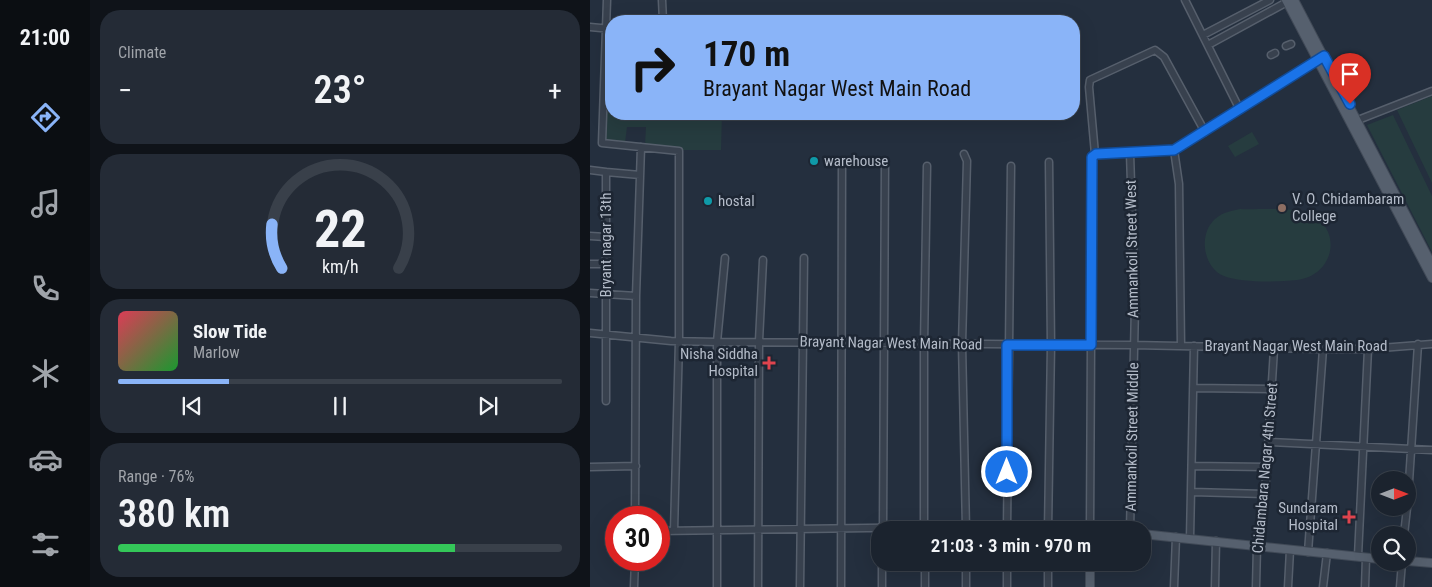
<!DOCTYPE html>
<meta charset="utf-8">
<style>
:root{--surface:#1b232e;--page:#242b36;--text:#f1f3f6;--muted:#a0a4aa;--line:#39404a;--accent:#8ab4f8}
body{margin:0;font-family:"Roboto Condensed",sans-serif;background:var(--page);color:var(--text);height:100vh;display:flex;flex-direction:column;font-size:19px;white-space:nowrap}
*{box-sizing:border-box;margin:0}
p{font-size:16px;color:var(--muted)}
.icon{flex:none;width:28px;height:28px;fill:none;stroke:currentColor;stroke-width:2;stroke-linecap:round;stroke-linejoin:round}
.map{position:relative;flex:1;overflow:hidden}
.side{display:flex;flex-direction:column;gap:10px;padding:10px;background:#0f1319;width:500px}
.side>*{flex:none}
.banner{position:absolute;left:15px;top:15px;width:475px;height:105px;border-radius:20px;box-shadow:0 5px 20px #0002,0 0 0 1px var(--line);background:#8ab4f8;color:#111;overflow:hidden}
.needle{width:32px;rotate:90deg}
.buttons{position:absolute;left:781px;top:471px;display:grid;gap:10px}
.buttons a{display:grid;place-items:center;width:45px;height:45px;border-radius:50%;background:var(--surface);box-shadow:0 5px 20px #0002,0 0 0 1px var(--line);font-size:25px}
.speed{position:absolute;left:15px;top:506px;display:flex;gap:10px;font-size:25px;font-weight:700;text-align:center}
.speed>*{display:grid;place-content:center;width:65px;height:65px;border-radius:50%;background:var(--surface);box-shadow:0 5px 20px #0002,0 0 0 1px var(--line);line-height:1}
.speed .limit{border:8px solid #d22;background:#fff;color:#111}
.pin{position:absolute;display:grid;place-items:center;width:42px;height:42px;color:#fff;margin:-51px -21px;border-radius:50% 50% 50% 0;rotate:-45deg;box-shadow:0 0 5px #0007}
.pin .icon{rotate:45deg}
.me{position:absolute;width:55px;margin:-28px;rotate:0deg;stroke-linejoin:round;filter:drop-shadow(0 0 4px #0008)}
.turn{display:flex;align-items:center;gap:18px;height:105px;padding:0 15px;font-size:22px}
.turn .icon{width:65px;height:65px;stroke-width:2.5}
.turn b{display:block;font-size:35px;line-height:42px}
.big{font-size:38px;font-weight:600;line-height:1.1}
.side .card{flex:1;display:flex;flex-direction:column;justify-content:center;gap:8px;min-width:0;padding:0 18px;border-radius:20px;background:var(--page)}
.side .dial{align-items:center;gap:0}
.dial svg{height:130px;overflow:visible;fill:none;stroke:var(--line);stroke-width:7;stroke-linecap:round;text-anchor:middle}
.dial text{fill:var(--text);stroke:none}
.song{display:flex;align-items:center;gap:15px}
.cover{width:60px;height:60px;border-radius:8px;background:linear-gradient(135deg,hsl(350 70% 55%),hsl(130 70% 35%))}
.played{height:5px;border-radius:2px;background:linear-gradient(90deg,var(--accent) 25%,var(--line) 25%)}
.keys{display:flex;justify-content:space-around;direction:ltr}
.heat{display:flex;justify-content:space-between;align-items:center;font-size:28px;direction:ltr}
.charge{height:8px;border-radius:4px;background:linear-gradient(90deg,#34c759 76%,var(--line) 0)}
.trip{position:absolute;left:281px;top:521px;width:280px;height:50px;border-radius:20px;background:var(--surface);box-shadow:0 5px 20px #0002,0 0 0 1px var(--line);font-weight:600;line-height:50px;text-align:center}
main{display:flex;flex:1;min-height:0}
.dock{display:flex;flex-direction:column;width:90px;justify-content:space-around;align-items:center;background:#0b0e12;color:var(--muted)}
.dock .icon{width:35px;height:35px}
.dock .current{color:var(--accent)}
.dock b{font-size:22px;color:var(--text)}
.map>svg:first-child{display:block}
.green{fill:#263c3f}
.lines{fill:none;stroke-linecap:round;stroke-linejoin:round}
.minor-casing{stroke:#565f6c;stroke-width:9}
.major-casing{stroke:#414a57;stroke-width:10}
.minor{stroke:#38414e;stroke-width:6}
.major{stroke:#56606e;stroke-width:8}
.route-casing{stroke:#114b97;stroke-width:12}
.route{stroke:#1a73e8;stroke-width:9}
.culture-dot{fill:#0f9aa8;stroke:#1d2633;stroke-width:2}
.education-dot{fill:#8d6e63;stroke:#1d2633;stroke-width:2}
.health-dot{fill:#e0444e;stroke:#1d2633;stroke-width:2}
.labels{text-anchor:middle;stroke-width:5;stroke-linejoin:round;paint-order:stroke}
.poi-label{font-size:15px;fill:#b4bcc9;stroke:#1d2633;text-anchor:start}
.street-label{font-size:15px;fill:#b4bcc9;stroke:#1d2633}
</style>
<main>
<nav class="dock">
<b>21:00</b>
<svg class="icon current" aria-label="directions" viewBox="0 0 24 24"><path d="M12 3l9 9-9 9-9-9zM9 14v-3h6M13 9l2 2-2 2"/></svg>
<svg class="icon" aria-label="music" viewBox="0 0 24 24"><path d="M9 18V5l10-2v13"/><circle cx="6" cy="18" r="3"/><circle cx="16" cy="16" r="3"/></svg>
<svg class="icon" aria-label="phone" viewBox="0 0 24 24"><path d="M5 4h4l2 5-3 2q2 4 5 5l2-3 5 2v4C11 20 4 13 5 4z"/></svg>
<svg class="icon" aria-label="climate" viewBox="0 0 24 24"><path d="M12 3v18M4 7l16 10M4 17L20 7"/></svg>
<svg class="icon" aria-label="car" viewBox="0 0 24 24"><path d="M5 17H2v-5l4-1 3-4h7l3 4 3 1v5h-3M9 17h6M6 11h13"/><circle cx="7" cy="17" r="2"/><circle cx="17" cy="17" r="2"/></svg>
<svg class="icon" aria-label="filters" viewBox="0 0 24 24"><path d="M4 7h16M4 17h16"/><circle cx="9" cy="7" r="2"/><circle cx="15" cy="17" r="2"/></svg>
</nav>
<section class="side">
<div class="card"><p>Climate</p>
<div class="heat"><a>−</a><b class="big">23°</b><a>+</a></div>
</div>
<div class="card dial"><svg viewBox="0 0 100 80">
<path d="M14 69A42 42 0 1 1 86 69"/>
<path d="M14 69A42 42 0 0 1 8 42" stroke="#8ab4f8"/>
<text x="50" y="56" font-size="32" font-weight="700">22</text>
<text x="50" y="72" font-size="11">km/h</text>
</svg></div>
<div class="card">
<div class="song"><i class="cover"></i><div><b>Slow Tide</b><p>Marlow</p></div></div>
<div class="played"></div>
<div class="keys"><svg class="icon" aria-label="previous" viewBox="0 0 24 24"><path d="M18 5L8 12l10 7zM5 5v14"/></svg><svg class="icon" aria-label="pause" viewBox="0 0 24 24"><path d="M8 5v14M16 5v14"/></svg><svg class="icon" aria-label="next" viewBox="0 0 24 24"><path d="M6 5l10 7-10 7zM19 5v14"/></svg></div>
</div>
<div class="card"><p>Range · 76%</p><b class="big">380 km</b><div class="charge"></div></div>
</section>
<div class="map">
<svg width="842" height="587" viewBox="0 0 842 587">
<rect width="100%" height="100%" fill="#242f3e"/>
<path class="green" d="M19 32H21V114H170V115L132 114 131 150H91L90 147 55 145 56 127H37L35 143 16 140Z
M842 96V183L807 110Z
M803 115 842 196V252L777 125Z
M662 132 669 144 645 157 638 146Z
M650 209C669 210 705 206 722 215 754 233 742 276 707 280 688 282 651 283 634 276 613 268 608 234 625 219 633 212 641 211 650 209Z"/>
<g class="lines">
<defs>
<path id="minor" d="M17 0 12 143 89 151V341L84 531
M72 0 73 21
M595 0 650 110
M0 27 21 29
M613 35 680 0
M618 45 697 2
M696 46 701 44
M681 55 685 53
M768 120 842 91
M584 150 589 184 591 346
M540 153 545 306 540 530
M374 154 377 161 372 344 376 529
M505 154 499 87 500 80 565 50 574 57 615 132
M0 170 16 172V401
M16 172 50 175
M0 236 16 237
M0 264H16
M0 293 46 296
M0 333 81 341 127 342 543 345 733 349H778L842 344
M603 388 682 389
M678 442 842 450
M602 466 677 467
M0 467 46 466
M602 492 675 494
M818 497 828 344
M45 518 46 296 51 147
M293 529 295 164
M334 529V344L337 166
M417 529 421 166
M458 530 461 345 459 162
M69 531 417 526 500 529 502 157 505 154 584 150 731 58
M814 535 817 508
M600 538 604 346
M718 552 733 349
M768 556 778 349
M335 562V587
M376 562V587
M44 587 45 560
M127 587V342L135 258
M168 587 169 341 173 260
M210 587 214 258
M251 587 252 162
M292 587V562
M417 587V562
M458 587V562
M584 587 586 537
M625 587 626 541
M666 587 667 546 675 494 684 349
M698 587 700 550
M733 587 737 553
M775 587 776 558
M810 587 812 562"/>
<path id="major" d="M696 0 842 278
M704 0 842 265
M500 530H508
M552 534 790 559
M818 561 842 563
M500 587V562"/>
</defs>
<use href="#minor" class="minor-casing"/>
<use href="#major" class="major-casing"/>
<use href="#minor" class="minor"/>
<use href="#major" class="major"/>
</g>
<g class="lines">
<defs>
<path id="route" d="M417 472V345H501L502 157 506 154 584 150 734 56 760 104"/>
</defs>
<use href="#route" class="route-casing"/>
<use href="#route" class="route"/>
</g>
<g class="culture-dot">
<circle cx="224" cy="161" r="5"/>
<circle cx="118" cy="201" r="5"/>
</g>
<circle class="education-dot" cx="692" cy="208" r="5"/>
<g class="health-dot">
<path d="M176.5 355.5h5v5h5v5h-5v5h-5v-5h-5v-5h5z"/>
<path d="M756.5 509.5h5v5h5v5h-5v5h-5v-5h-5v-5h5z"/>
</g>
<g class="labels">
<g class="poi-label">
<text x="234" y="166">warehouse</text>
<text x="702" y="204">V. O. Chidambaram<tspan x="702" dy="17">College</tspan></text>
<text x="128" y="206">hostal</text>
<text x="168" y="359" text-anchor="end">Nisha Siddha<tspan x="168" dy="17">Hospital</tspan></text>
<text x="748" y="513" text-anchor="end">Sundaram<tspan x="748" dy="17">Hospital</tspan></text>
</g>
<g class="street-label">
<text transform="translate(16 245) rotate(-90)" y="5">Bryant nagar 13th</text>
<text transform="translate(542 249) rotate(-91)" y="5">Ammankoil Street West</text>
<text transform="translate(301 343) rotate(1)" y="5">Brayant Nagar West Main Road</text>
<text x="706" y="351">Brayant Nagar West Main Road</text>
<text transform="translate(542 437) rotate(-89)" y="5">Ammankoil Street Middle</text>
<text transform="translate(675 468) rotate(-85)" y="5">Chidambara Nagar 4th Street</text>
</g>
</g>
</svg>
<div class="buttons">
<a><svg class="needle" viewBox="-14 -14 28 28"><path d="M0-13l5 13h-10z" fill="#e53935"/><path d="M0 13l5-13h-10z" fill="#a0a4aa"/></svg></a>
<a><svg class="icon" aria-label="search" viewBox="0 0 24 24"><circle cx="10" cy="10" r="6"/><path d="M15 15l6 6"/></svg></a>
</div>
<div class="speed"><div class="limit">30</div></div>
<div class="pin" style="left:760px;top:104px;background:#d93025"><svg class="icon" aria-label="arrive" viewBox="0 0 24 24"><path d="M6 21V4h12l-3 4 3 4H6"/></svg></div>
<svg class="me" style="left:417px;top:472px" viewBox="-20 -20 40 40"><circle r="17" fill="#1a73e8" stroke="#fff" stroke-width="3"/><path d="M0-11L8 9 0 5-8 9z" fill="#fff"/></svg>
<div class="trip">21:03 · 3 min · 970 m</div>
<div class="banner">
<div class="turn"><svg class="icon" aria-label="right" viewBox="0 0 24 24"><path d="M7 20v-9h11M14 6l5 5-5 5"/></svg><div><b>170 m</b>Brayant Nagar West Main Road</div></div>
</div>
</div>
</main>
